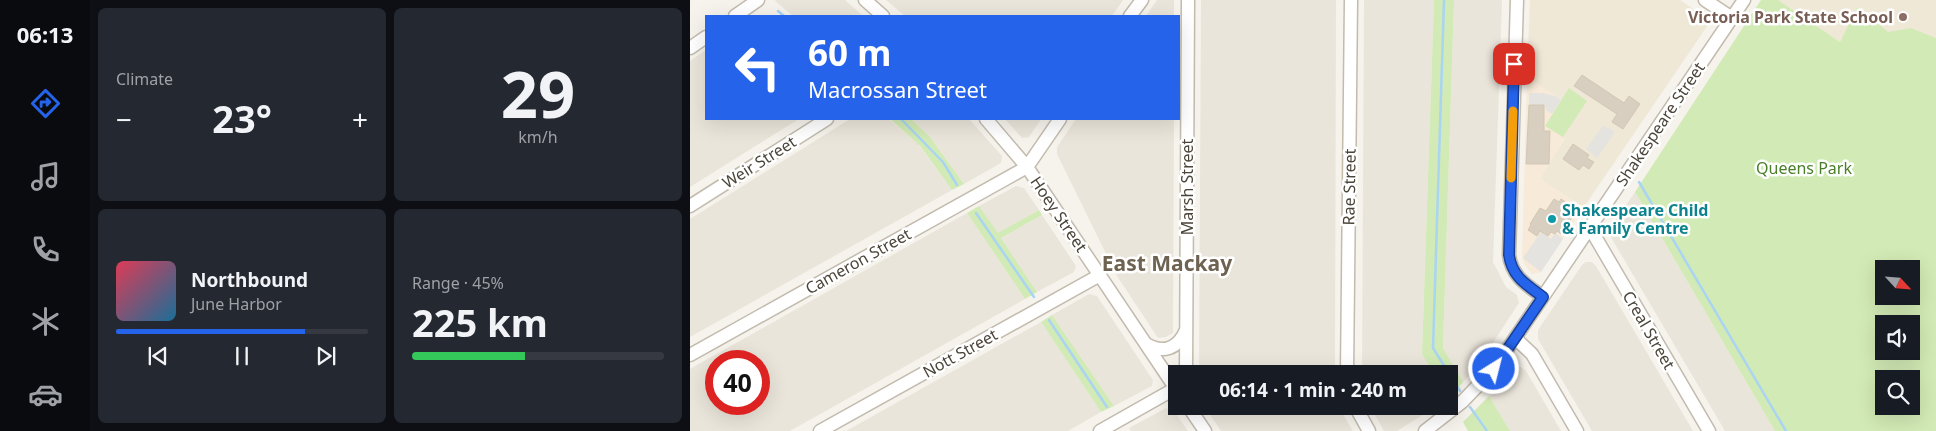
<!DOCTYPE html>
<meta charset="utf-8">
<style>
:root{--surface:#171b24;--page:#242831;--text:#f1f3f6;--muted:#9ea1a6;--line:#363941;--accent:#2563eb}
body{margin:0;font-family:"Noto Sans",sans-serif;background:var(--page);color:var(--text);height:100vh;display:flex;flex-direction:column;font-size:19px;white-space:nowrap}
*{box-sizing:border-box;margin:0}
p{font-size:16px;color:var(--muted)}
.icon{flex:none;width:28px;height:28px;fill:none;stroke:currentColor;stroke-width:2;stroke-linecap:round;stroke-linejoin:round}
.map{position:relative;flex:1;overflow:hidden}
.sheet{display:flex;flex-direction:column;gap:8px;padding:8px;background:#0d0f14;width:600px}
.sheet>*{flex:none}
.hud{position:absolute;left:15px;top:15px;width:475px;height:105px;border-radius:0px;box-shadow:0 5px 20px #0002;background:#2563eb;color:#fff;overflow:hidden}
.needle{width:32px;rotate:116deg}
.buttons{position:absolute;left:1185px;top:260px;display:grid;gap:10px}
.buttons a{display:grid;place-items:center;width:45px;height:45px;border-radius:0px;background:var(--surface);box-shadow:0 5px 20px #0002;font-size:25px}
.speed{position:absolute;left:15px;top:350px;display:flex;gap:10px;font-size:25px;font-weight:700;text-align:center}
.speed>*{display:grid;place-content:center;width:65px;height:65px;border-radius:50%;background:var(--surface);box-shadow:0 5px 20px #0002;line-height:1}
.speed .limit{border:8px solid #d22;background:#fff;color:#111}
.pin{position:absolute;display:grid;place-items:center;width:42px;height:42px;color:#fff;margin:-21px;border-radius:10px;box-shadow:0 2px 8px #0006}
.me{position:absolute;width:55px;margin:-28px;rotate:36deg;stroke-linejoin:round;filter:drop-shadow(0 0 4px #0008)}
.turn{display:flex;align-items:center;gap:18px;height:105px;padding:0 20px;font-size:22px}
.turn .icon{width:65px;height:65px;stroke-width:2.5}
.turn b{display:block;font-size:35px;line-height:42px}
.big{font-size:38px;font-weight:700;line-height:1.1}
.sheet .tile{flex:1;display:flex;flex-direction:column;justify-content:center;gap:8px;min-width:0;padding:0 18px;border-radius:8px;background:var(--page)}
.sheet .dial{align-items:center;gap:0}
.dial b{font-size:65px;line-height:1}
.song{display:flex;align-items:center;gap:15px}
.cover{width:60px;height:60px;border-radius:8px;background:linear-gradient(135deg,hsl(350 70% 55%),hsl(200 70% 35%))}
.played{height:5px;border-radius:2px;background:linear-gradient(90deg,var(--accent) 75%,var(--line) 75%)}
.keys{display:flex;justify-content:space-around;direction:ltr}
.heat{display:flex;justify-content:space-between;align-items:center;font-size:28px;direction:ltr}
.charge{height:8px;border-radius:4px;background:linear-gradient(90deg,#34c759 45%,var(--line) 0)}
.sheet .tiles{flex:1;display:grid;gap:8px;grid-template-columns:repeat(2,1fr)}
.trip{position:absolute;left:478px;top:365px;width:290px;height:50px;border-radius:0px;background:var(--surface);box-shadow:0 5px 20px #0002;font-weight:700;line-height:50px;text-align:center}
main{display:flex;flex:1;min-height:0}
.tabs{display:flex;flex-direction:column;width:90px;justify-content:space-around;align-items:center;background:#090b0e;color:var(--muted)}
.tabs .icon{width:35px;height:35px}
.tabs .selected{color:var(--accent)}
.tabs b{font-size:22px;color:var(--text)}
.map>svg:first-child{display:block}
.residential{fill:#eae5da;fill-rule:evenodd}
.commercial{fill:#f7ead8}
.education{fill:#efe8d6}
.green{fill:#d2eab5;fill-rule:evenodd}
.parking{fill:#e5e3e0}
.lines{fill:none;stroke-linecap:round;stroke-linejoin:round}
.stream{stroke:#a9d4f2;stroke-width:2.5}
.building{fill:#d8cfc1;stroke:#d3c7b4}
.minor-casing{stroke:#c2bbae;stroke-width:15}
.minor{stroke:#fff;stroke-width:12}
.route-casing{stroke:#184099;stroke-width:12}
.route{stroke:#2563eb;stroke-width:9}
.slow{stroke:#f59e0b;stroke-width:9}
.education-dot{fill:#8d6e63;stroke:#fff;stroke-width:2}
.culture-dot{fill:#0f9aa8;stroke:#fff;stroke-width:2}
.labels{text-anchor:middle;stroke-width:5;stroke-linejoin:round;paint-order:stroke}
.education-label{font-size:16px;font-weight:bold;fill:#785e54;stroke:#fff;text-anchor:end}
.street-label{font-size:16px;fill:#4b4439;stroke:#fff}
.park-label{font-size:16px;fill:#4a7f2a;stroke:#fff}
.culture-label{font-size:16px;font-weight:bold;fill:#0d838f;stroke:#fff;text-anchor:start}
.district-label{font-size:21px;font-weight:bold;fill:#6e6250;stroke:#fff}
</style>
<main>
<nav class="tabs">
<b>06:13</b>
<svg class="icon selected" aria-label="directions" viewBox="0 0 24 24"><path d="M12 3l9 9-9 9-9-9zM9 14v-3h6M13 9l2 2-2 2"/></svg>
<svg class="icon" aria-label="music" viewBox="0 0 24 24"><path d="M9 18V5l10-2v13"/><circle cx="6" cy="18" r="3"/><circle cx="16" cy="16" r="3"/></svg>
<svg class="icon" aria-label="phone" viewBox="0 0 24 24"><path d="M5 4h4l2 5-3 2q2 4 5 5l2-3 5 2v4C11 20 4 13 5 4z"/></svg>
<svg class="icon" aria-label="climate" viewBox="0 0 24 24"><path d="M12 3v18M4 7l16 10M4 17L20 7"/></svg>
<svg class="icon" aria-label="car" viewBox="0 0 24 24"><path d="M5 17H2v-5l4-1 3-4h7l3 4 3 1v5h-3M9 17h6M6 11h13"/><circle cx="7" cy="17" r="2"/><circle cx="17" cy="17" r="2"/></svg>
</nav>
<section class="sheet">
<div class="tiles">
<div class="tile"><p>Climate</p>
<div class="heat"><a>−</a><b class="big">23°</b><a>+</a></div>
</div>
<div class="tile dial"><b>29</b><p>km/h</p></div>
<div class="tile">
<div class="song"><i class="cover"></i><div><b>Northbound</b><p>June Harbor</p></div></div>
<div class="played"></div>
<div class="keys"><svg class="icon" aria-label="previous" viewBox="0 0 24 24"><path d="M18 5L8 12l10 7zM5 5v14"/></svg><svg class="icon" aria-label="pause" viewBox="0 0 24 24"><path d="M8 5v14M16 5v14"/></svg><svg class="icon" aria-label="next" viewBox="0 0 24 24"><path d="M6 5l10 7-10 7zM19 5v14"/></svg></div>
</div>
<div class="tile"><p>Range · 45%</p><b class="big">225 km</b><div class="charge"></div></div>
</div>
</section>
<div class="map">
<svg width="1246" height="431" viewBox="0 0 1246 431">
<rect width="100%" height="100%" fill="#f6f3ec"/>
<path class="residential" d="M86 0H155L173 16H103L85 1Z
M196 0H433L422 16H215Z
M467 0H484V16H456Z
M511 0H646L645 374H509Z
M674 0H744L732 353 744 374H672Z
M764 0H812L803 262 816 287 827 295 829 303 787 367 773 382 753 348Z
M16 50V119H109L0 187V61Z
M160 119H199L228 144 262 190 0 337V219Z
M220 119H279L312 156 311 163 274 184 240 137Z
M315 119H351L339 137 332 138Z
M386 119H484L483 333 476 337 468 338 427 276 367 154V147Z
M326 186 334 188 349 210 308 234 289 206Z
M945 192 1085 431H1035L919 234V230Z
M277 213 335 299 100 431H0V369ZM26 361H69V404H26Z
M352 215 386 266 384 272 347 292 311 238Z
M896 262H902L906 266 1003 431H902L848 339V330L892 265Z
M399 294 407 296 463 380 462 386 424 406 362 315Z
M351 322 411 412 378 431H156Z
M826 367H831L836 371 871 431H820L799 396Z
M514 406H648L663 431H531Z
M680 406H747L707 431H694Z
M476 408 484 411 498 431H441L439 428Z"/>
<path class="commercial" d="M837 77 872 100 855 126 876 139 850 179 894 207 851 272 842 274 835 265 832 258Z"/>
<path class="education" d="M840 0H990L1015 17 1018 25 894 207 850 179 875 139 855 126 872 100 837 77Z
M1088 0H1246V38L1221 28 1198 33 1167 7 1150 42Z"/>
<path class="green" d="M744 0H764L753 348 773 382 759 398V374H744L732 354Z
M1071 0H1088L1150 42 1167 7 1198 32 1221 28 1246 38V431H1085L945 192ZM1194 269H1221V296H1194ZM1194 324H1221V351H1194ZM1194 379H1221V406H1194Z
M879 88 897 101 873 137 855 126Z
M200 119H221L240 137 274 184 262 190 230 146Z
M289 206 308 233 349 210 352 215 311 238 347 292 335 299 277 213Z
M362 315 424 406 411 412 351 322Z
M799 396 820 431H778L773 422Z"/>
<path class="parking" d="M839 93H853L865 96 871 100 862 114 856 110 855 106 839 105Z
M915 126 925 132 907 158 896 149 912 127Z
M851 232 861 239 865 233 873 239 851 272 833 258Z"/>
<g class="lines">
<path class="stream" d="M754 0 743 348 770 391
M88 11 94 16
M211 119 253 162 267 185
M949 182 1096 431
M286 213 344 297
M359 320 417 407
M780 407 797 431"/>
</g>
<path class="building" d="M892 75 934 103 939 96 950 104 933 129 922 122 927 114 884 86Z
M839 105H854V131H860L859 164H836Z
M883 144 899 155 897 158 904 162 899 169 893 165 889 170 873 159Z
M864 199 869 202 871 199 887 210 871 234 867 231 865 234 861 232 858 236 850 231 847 236 838 230 841 225 840 224 850 208 856 211Z"/>
<g class="lines">
<defs>
<path id="minor" d="M175 0 193 16
M827 0 819 255C822 277 837 285 853 297
M1015 0 1042 18
M45 16 68 0
M440 16 452 0
M0 48 16 37
M296 119 337 167 486 389
M0 206 137 119
M900 228 1019 431
M825 338 842 354 887 431
M456 344C473 354 488 349 496 330
M0 355 337 167 370 119
M496 374 498 0
M657 374 661 0
M498 406 515 431
M665 406 679 431
M130 431 410 275
M410 431 486 388
M735 431 772 402 804 369 1054 0"/>
</defs>
<use href="#minor" class="minor-casing"/>
<use href="#minor" class="minor"/>
</g>
<g class="lines">
<defs>
<path id="route" d="M804 369 853 297C837 285 822 277 819 255L824 64"/>
</defs>
<use href="#route" class="route-casing"/>
<use href="#route" class="route"/>
<path class="slow" d="M821 178 823 111"/>
</g>
<circle class="education-dot" cx="1213" cy="17" r="5"/>
<circle class="culture-dot" cx="862" cy="219" r="5"/>
<g class="labels">
<g class="education-label">
<text x="1203" y="23">Victoria Park State School</text>
</g>
<g class="street-label">
<text transform="translate(970 124) rotate(-56)" y="6">Shakespeare Street</text>
<text transform="translate(69 162) rotate(-32)" y="6">Weir Street</text>
<text transform="translate(497 187) rotate(-90)" y="6">Marsh Street</text>
<text transform="translate(659 187) rotate(-89)" y="6">Rae Street</text>
<text transform="translate(369 214) rotate(56)" y="6">Hoey Street</text>
<text transform="translate(168 261) rotate(-29)" y="6">Cameron Street</text>
<text transform="translate(959 330) rotate(60)" y="6">Creal Street</text>
<text transform="translate(270 353) rotate(-29)" y="6">Nott Street</text>
</g>
<g class="park-label">
<text x="1114" y="174">Queens Park</text>
</g>
<g class="culture-label">
<text x="872" y="216">Shakespeare Child<tspan x="872" dy="18">&amp; Family Centre</tspan></text>
</g>
<g class="district-label">
<text x="477" y="271">East Mackay</text>
</g>
</g>
</svg>
<div class="buttons">
<a><svg class="needle" viewBox="-14 -14 28 28"><path d="M0-13l5 13h-10z" fill="#e53935"/><path d="M0 13l5-13h-10z" fill="#9ea1a6"/></svg></a>
<a><svg class="icon" aria-label="sound" viewBox="0 0 24 24"><path d="M4 9h4l5-4v14l-5-4H4zM17 9q2 3 0 6"/></svg></a>
<a><svg class="icon" aria-label="search" viewBox="0 0 24 24"><circle cx="10" cy="10" r="6"/><path d="M15 15l6 6"/></svg></a>
</div>
<div class="speed"><div class="limit">40</div></div>
<div class="pin" style="left:824px;top:64px;background:#d93025"><svg class="icon" aria-label="arrive" viewBox="0 0 24 24"><path d="M6 21V4h12l-3 4 3 4H6"/></svg></div>
<svg class="me" style="left:804px;top:369px" viewBox="-20 -20 40 40"><circle r="17" fill="#2563eb" stroke="#fff" stroke-width="3"/><path d="M0-11L8 9 0 5-8 9z" fill="#fff"/></svg>
<div class="trip">06:14 · 1 min · 240 m</div>
<div class="hud">
<div class="turn"><svg class="icon" aria-label="left" viewBox="0 0 24 24"><path d="M17 20v-9H6M10 6l-5 5 5 5"/></svg><div><b>60 m</b>Macrossan Street</div></div>
</div>
</div>
</main>
